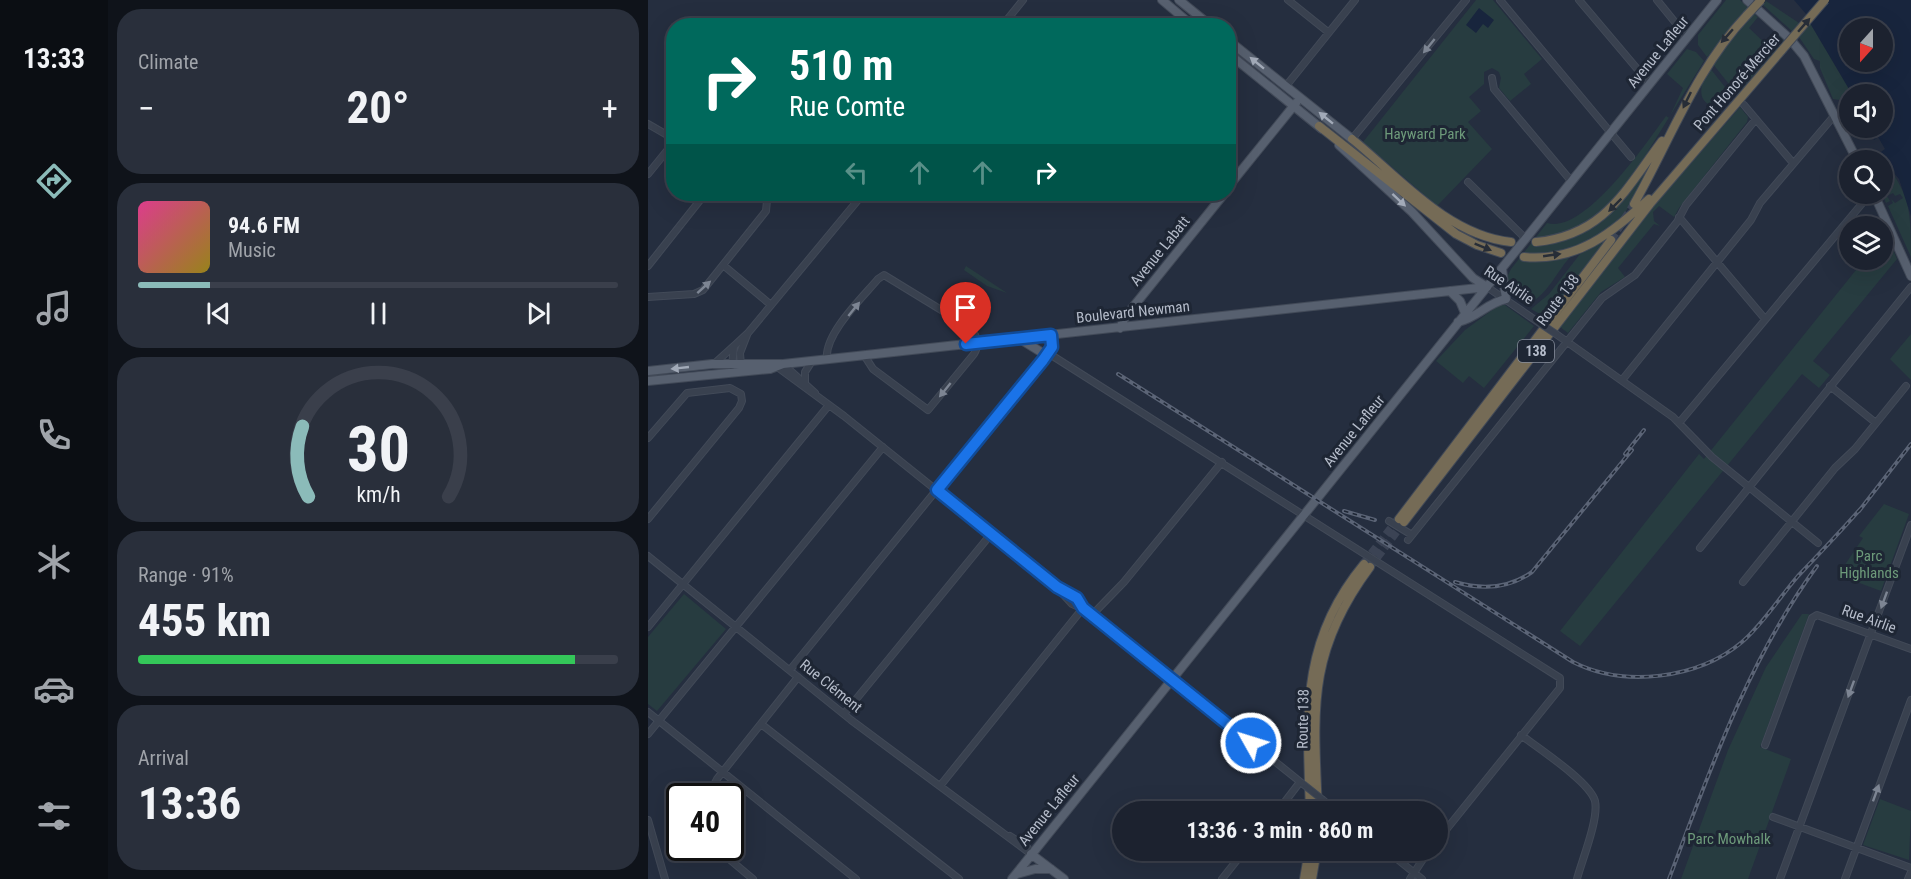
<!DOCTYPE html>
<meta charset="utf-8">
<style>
:root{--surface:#1c222f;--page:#292f3b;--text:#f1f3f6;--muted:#a0a4aa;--line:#3a3f4b;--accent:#8bbbb9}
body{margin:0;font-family:"Roboto Condensed",sans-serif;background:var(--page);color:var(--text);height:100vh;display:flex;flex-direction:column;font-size:22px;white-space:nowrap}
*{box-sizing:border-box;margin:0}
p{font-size:20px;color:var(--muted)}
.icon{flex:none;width:33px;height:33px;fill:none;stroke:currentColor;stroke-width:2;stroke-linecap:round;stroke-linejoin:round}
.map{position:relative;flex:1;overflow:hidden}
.side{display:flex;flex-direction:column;gap:9px;padding:9px;background:#0f131a;width:540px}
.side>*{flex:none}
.guide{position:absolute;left:18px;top:18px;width:570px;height:183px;border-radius:24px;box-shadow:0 6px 24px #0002,0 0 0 2px var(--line);background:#00695c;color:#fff;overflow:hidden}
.needle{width:39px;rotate:201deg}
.controls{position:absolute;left:1191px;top:18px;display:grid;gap:12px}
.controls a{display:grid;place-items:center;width:54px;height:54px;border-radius:50%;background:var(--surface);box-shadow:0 6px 24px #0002,0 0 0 2px var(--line);font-size:30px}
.speed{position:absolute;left:18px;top:783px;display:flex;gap:12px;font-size:30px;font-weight:700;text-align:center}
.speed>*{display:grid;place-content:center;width:78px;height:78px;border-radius:50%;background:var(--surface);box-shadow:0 6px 24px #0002,0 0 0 2px var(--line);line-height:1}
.speed .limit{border:3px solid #111;border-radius:9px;background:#fff;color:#111}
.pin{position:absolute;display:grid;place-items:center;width:51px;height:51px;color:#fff;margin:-62px -26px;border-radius:50% 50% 50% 0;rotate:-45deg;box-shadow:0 0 6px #0007}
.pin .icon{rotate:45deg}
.me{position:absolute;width:66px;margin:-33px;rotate:309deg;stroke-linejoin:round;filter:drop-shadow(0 0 4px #0008)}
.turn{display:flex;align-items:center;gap:21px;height:126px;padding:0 24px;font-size:27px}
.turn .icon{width:78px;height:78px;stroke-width:2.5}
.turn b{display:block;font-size:42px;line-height:51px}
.lanes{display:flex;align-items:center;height:57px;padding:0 24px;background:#0003;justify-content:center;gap:30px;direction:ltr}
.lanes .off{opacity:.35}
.big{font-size:45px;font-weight:700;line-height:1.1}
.side .tile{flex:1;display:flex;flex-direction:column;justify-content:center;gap:9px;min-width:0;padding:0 21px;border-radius:24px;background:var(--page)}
.side .dial{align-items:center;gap:0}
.dial svg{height:156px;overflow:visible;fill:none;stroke:var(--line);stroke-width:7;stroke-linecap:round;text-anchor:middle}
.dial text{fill:var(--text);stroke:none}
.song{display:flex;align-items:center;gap:18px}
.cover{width:72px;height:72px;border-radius:9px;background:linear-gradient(135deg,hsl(330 70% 55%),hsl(50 70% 35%))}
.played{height:6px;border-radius:3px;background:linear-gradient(90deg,var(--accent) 15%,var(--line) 15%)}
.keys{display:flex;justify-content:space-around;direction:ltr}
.heat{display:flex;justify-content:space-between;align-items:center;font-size:33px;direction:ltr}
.charge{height:9px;border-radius:4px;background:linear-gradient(90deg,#34c759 91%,var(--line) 0)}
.trip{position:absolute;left:464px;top:801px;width:336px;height:60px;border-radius:30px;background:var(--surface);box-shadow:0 6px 24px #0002,0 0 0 2px var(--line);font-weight:700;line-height:60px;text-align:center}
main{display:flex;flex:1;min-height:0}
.tab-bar{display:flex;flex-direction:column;width:108px;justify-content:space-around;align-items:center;background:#0b0e13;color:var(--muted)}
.tab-bar .icon{width:42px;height:42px}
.tab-bar .on{color:var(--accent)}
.tab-bar b{font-size:27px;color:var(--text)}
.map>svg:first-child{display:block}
.green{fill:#273c40}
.water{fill:#18253d;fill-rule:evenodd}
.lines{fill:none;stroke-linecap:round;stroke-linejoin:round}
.highway-tunnel{stroke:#3b4354;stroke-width:8;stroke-dasharray:8 4;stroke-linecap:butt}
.minor-casing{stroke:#424a58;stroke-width:8}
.major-casing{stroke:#424a58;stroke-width:10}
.highway-casing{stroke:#414957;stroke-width:10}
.minor{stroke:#39414f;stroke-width:6}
.major{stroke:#57606f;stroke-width:8}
.highway{stroke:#756b56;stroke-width:8}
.rail-casing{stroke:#5b6476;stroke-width:4}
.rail{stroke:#1e2634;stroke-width:1.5;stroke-dasharray:4.5;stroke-linecap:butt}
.minor-bridge-casing{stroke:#424a58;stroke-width:8;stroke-linecap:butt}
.highway-bridge-casing{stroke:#414957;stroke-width:10;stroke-linecap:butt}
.minor-bridge{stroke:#39414f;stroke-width:6}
.highway-bridge{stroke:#756b56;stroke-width:8}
.oneway{fill:#272d37}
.oneway2{fill:#7d8593}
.oneway3{fill:#a2aab8}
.route-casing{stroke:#114b97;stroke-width:15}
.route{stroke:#1a73e8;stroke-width:10}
.labels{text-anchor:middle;stroke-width:6;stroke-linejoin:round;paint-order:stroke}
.shield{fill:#1e2634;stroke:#888f9d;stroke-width:1.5}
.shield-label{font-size:14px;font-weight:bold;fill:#b5bcca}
.street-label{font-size:15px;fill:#b5bcca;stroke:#1e2634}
.park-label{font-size:15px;fill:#6d9a7a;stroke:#1e2634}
</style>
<main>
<nav class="tab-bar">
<b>13:33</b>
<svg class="icon on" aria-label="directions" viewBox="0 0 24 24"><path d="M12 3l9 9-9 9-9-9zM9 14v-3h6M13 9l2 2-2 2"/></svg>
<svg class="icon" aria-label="music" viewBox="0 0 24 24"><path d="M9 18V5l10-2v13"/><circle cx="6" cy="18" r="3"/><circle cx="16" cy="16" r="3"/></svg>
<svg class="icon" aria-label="phone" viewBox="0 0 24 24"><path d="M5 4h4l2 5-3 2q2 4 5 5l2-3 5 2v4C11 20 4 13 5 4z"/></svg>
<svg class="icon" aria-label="climate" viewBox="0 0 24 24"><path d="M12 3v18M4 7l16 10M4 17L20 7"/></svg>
<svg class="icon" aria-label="car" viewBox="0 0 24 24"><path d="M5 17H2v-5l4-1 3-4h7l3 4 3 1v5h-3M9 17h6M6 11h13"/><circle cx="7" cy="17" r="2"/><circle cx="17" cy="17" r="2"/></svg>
<svg class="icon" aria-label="filters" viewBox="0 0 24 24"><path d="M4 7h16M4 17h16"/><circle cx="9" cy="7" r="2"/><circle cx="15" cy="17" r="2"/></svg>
</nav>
<section class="side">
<div class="tile"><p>Climate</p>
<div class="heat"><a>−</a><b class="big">20°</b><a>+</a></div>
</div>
<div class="tile">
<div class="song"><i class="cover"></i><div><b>94.6 FM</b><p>Music</p></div></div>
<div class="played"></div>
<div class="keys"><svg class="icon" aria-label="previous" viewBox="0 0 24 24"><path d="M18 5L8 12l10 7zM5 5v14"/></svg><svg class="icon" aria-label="pause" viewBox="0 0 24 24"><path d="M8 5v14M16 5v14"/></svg><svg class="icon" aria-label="next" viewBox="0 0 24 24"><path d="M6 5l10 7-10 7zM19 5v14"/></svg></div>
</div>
<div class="tile dial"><svg viewBox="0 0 100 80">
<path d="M14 69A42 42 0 1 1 86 69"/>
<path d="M14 69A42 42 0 0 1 11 33" stroke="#8bbbb9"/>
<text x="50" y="56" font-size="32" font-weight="700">30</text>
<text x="50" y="72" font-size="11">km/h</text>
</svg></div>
<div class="tile"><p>Range · 91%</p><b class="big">455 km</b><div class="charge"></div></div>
<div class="tile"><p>Arrival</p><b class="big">13:36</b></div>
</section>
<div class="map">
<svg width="1263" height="879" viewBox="0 0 1263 879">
<rect width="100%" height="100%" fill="#252e3f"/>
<path class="green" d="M828 0H845L894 59 876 74 883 84 862 101 851 88 853 78 851 72 844 68 836 72V84L821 97 833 111 820 122 844 149 789 206 715 142Z
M1078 0H1092L1100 8 1059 57 1050 45V35Z
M1118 1 1151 23 1144 31 1115 5Z
M1106 14 1110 17 1101 28 1121 47 1132 36 1136 41 1089 94 1064 63Z
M1162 23 1204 94 1192 100 1185 99 1172 68V61L1166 59 1151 37Z
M1039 49 1048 52 1056 61 971 198 934 226 886 244 956 218 978 198 1003 160C1003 172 975 218 966 227 954 239 935 244 924 255 909 270 899 298 877 305L861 291 859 277 863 269 899 223C936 235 999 142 1018 116L1021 118 1035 88 1019 74Z
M1061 67 1085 97 1076 108C1046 107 1051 86 1061 67Z
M1092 107 1100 117 1099 122 1031 208 1026 217 1011 206 1005 212 1006 221 1012 226 1006 224 970 268 977 277 953 292 920 333 912 327 1006 206Z
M1230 154C1262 193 1263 207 1263 257L1240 206 1245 203 1243 199 1247 203 1255 198 1252 194 1247 196 1245 193 1239 196 1242 201 1238 203 1234 194V160H1223Z
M1238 233 1249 259 1165 361 1182 375 1171 388 1154 374 932 646 912 631 1051 454 1056 459 1216 260H1234L1235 237Z
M958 240 899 318 883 309 901 294 932 254Z
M318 266 356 291 359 293 339 286 316 270Z
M851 305H857L886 326 836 388 821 376 815 383 788 361 817 330Z
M1263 334V380L1242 359Z
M1236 504 1261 514 1233 591 1190 575 1215 538 1211 536Z
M36 594 78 629 9 711 0 704V637Z
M1154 614H1161L1112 747 1143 759 1100 879H1033L1080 750 1118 667Z
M1232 799 1263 811 1261 860 1215 845Z"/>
<path class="water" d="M1146 0H1263V216L1251 179 1230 154 1237 149 1230 137 1226 140 1225 137 1228 135 1223 128H1234V94H1204L1162 23 1164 21ZM1202 28H1234V62H1202Z
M831 8 846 20 840 28 835 24 828 33 818 25Z"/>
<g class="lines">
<path class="highway-tunnel" d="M963 240 986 204
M716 563 750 519
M722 567 756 522"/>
<defs>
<path id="minor" d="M640 0 680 32
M852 0 983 157
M931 0 1002 84
M1009 0 1039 37
M354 26 375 0
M844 78 846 89 924 182
M638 86 707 0
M1096 105 1145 163
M0 124 26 139
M704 139 818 0
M0 174 26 142
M820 182 878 239
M1031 217 1117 319
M75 265 123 305
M0 266 57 194
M839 287 893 324
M0 297 46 294 55 290 118 211 119 200 109 194
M908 334 1025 417 1064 457 1170 543
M400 353 912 678V688L789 841
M179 359C176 334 214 298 230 279L236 275 321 327C329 335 332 344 326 354L280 410 225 369 216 355
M66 364 87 345
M135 364 167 393
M84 366 86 346 100 333 215 194
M93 366 92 353 99 335
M128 366 196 416 409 587 429 598 435 608
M975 379 1103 220 1112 203 1186 116
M157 382V372L164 361
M1182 386 1228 423
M1031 423 1222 194
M0 438 39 393 82 388 93 394 94 401 91 408 0 519
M741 521 764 535
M760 540 954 298 987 275 1029 222 1038 205 1108 119
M1052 548 1263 287
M0 556 203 720 383 854
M1095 582 1187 468 1207 449 1258 386
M413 592 424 604 439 611 655 784
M444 615 476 582 574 462
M0 627 181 405
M142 670 400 353 404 345 403 335
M0 712 208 879
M196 714 343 534
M113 724 311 879
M0 734 235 447
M873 735C890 748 942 782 947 801 951 819 934 860 929 879
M1117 745 1164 618 1169 615 1263 649
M292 786 435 608
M60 796 69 779 150 677
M675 800 689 812
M629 812 652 782
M1125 817 1263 868
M0 820 17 879
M362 836 379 847 382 852
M68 848 105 879
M738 850 774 879
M574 879 597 850
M762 879 781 850
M1132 879 1263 525
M1197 879 1263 700
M1260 879 1263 872"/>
<path id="major" d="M514 0 545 26
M531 0 563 26
M1099 0 1142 39 1156 56 1209 160
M580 40 704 139
M580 53 674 129
M691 145 764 212 825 278 839 287
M580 187 648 103
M1226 194 1263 276
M802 291 812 301 817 313
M810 322C829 318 839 303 858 299L854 269
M472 328 477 317 576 194
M372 339 393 352 400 353
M0 371 64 364H133
M0 381 122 369 135 364 209 356 839 287
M383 854 416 879
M369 874 387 869H403
M364 879 1069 0"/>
<path id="highway" d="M671 126 808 234 829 245 853 253
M704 139C751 177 799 235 863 242
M986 204C1023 139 1047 70 1099 15
M888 242C957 235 977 190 1014 141
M876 257C930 262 963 233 1001 199
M751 519 963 240
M756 522 1002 204 1134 50
M662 812C659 717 651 642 716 564
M670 812C666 711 658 653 722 567
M656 879 661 850
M664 879 669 850"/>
</defs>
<use href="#minor" class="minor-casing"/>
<use href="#major" class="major-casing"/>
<use href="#highway" class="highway-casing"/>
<use href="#minor" class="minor"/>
<use href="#major" class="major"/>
<use href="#highway" class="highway"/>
<defs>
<path id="rail" d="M470 374 925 662C976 688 1050 679 1094 642 1115 624 1131 598 1150 576 1172 553 1194 530 1215 506
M977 454 996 430
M696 511 727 520
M1211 511 1263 444
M807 582C834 590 860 589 884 572L984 450
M1021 879C1062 770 1100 660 1169 566"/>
</defs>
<use href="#rail" class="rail-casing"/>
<use href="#rail" class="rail"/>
<defs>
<path id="minor-bridge" d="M893 324 908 334
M655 784 675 800"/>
<path id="highway-bridge" d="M1099 15 1113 0
M1134 50 1177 0"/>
</defs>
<use href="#minor-bridge" class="minor-bridge-casing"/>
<use href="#highway-bridge" class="highway-bridge-casing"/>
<use href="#minor-bridge" class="minor-bridge"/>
<use href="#highway-bridge" class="highway-bridge"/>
</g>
<defs><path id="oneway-solid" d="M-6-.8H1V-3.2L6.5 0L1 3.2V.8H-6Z" transform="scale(1.5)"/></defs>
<g class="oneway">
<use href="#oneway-solid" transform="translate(1156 25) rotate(-49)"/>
<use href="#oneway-solid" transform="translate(1079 36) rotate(131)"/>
<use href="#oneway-solid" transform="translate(1039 100) rotate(116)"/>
<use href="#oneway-solid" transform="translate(967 205) rotate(135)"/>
<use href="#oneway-solid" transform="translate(835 247) rotate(22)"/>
<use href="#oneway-solid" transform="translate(904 255) rotate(-8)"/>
</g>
<g class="oneway2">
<use href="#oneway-solid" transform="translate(781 46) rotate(129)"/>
<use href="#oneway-solid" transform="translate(56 287) rotate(-42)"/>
<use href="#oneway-solid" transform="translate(206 309) rotate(-51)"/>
<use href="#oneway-solid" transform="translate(297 390) rotate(129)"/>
<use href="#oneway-solid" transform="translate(1236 600) rotate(110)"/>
<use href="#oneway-solid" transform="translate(1203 689) rotate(110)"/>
<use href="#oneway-solid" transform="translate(1228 793) rotate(-70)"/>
</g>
<g class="oneway3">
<use href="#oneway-solid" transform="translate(609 63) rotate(-141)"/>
<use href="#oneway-solid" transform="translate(678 118) rotate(-141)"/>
<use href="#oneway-solid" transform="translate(751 200) rotate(43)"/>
<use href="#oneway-solid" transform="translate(32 368) rotate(174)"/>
</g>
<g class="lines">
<defs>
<path id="route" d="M318 344 403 335 404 347 395 360 289 490 409 587 429 598 435 608 603 743"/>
</defs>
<use href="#route" class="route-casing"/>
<use href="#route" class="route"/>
</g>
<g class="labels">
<rect class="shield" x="870" y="340" width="36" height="22" rx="4.5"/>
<g class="shield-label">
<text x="888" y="356">138</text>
</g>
<g class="street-label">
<text transform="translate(1010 52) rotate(-51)" y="5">Avenue Lafleur</text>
<text transform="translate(1089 82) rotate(-49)" y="5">Pont Honoré-Mercier</text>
<text transform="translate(512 251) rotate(-51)" y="5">Avenue Labatt</text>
<text transform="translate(861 285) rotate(34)" y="5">Rue Airlie</text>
<text transform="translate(910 300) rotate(-53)" y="5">Route 138</text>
<text transform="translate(485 312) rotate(-6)" y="5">Boulevard Newman</text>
<text transform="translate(706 431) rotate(-51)" y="5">Avenue Lafleur</text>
<text transform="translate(1221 619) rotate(20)" y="5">Rue Airlie</text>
<text transform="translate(183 686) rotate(39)" y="5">Rue Clément</text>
<text transform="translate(655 719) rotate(-89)" y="5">Route 138</text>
<text transform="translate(401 810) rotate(-51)" y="5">Avenue Lafleur</text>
</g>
<g class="park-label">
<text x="777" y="139">Hayward Park</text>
<text x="1221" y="561">Parc<tspan x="1221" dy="17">Highlands</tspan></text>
<text x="1081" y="844">Parc Mowhalk</text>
</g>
</g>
</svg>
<div class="controls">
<a><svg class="needle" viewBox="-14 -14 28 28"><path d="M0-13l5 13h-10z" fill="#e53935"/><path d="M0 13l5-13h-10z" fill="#a0a4aa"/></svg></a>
<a><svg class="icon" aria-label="sound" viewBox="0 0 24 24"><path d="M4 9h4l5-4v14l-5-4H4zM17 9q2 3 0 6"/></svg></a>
<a><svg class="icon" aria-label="search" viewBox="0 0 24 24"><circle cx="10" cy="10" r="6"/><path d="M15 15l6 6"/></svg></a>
<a><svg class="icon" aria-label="layers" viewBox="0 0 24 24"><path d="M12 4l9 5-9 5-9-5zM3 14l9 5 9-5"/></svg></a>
</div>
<div class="speed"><div class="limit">40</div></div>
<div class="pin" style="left:318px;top:344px;background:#d93025"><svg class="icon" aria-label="arrive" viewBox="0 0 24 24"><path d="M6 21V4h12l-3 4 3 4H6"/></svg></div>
<svg class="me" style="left:603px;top:743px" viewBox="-20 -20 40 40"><circle r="17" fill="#1a73e8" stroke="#fff" stroke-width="3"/><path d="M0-11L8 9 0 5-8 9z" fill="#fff"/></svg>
<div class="trip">13:36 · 3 min · 860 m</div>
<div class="guide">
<div class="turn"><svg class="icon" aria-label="right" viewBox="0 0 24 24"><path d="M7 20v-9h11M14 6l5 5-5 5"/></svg><div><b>510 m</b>Rue Comte</div></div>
<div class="lanes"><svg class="icon off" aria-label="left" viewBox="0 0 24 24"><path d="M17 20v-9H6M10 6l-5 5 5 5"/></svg><svg class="icon off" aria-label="ahead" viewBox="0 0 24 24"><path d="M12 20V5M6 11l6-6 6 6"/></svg><svg class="icon off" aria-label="ahead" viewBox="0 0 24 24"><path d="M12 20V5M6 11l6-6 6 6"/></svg><svg class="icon" aria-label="right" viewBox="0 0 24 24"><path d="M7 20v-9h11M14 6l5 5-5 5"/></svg></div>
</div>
</div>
</main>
